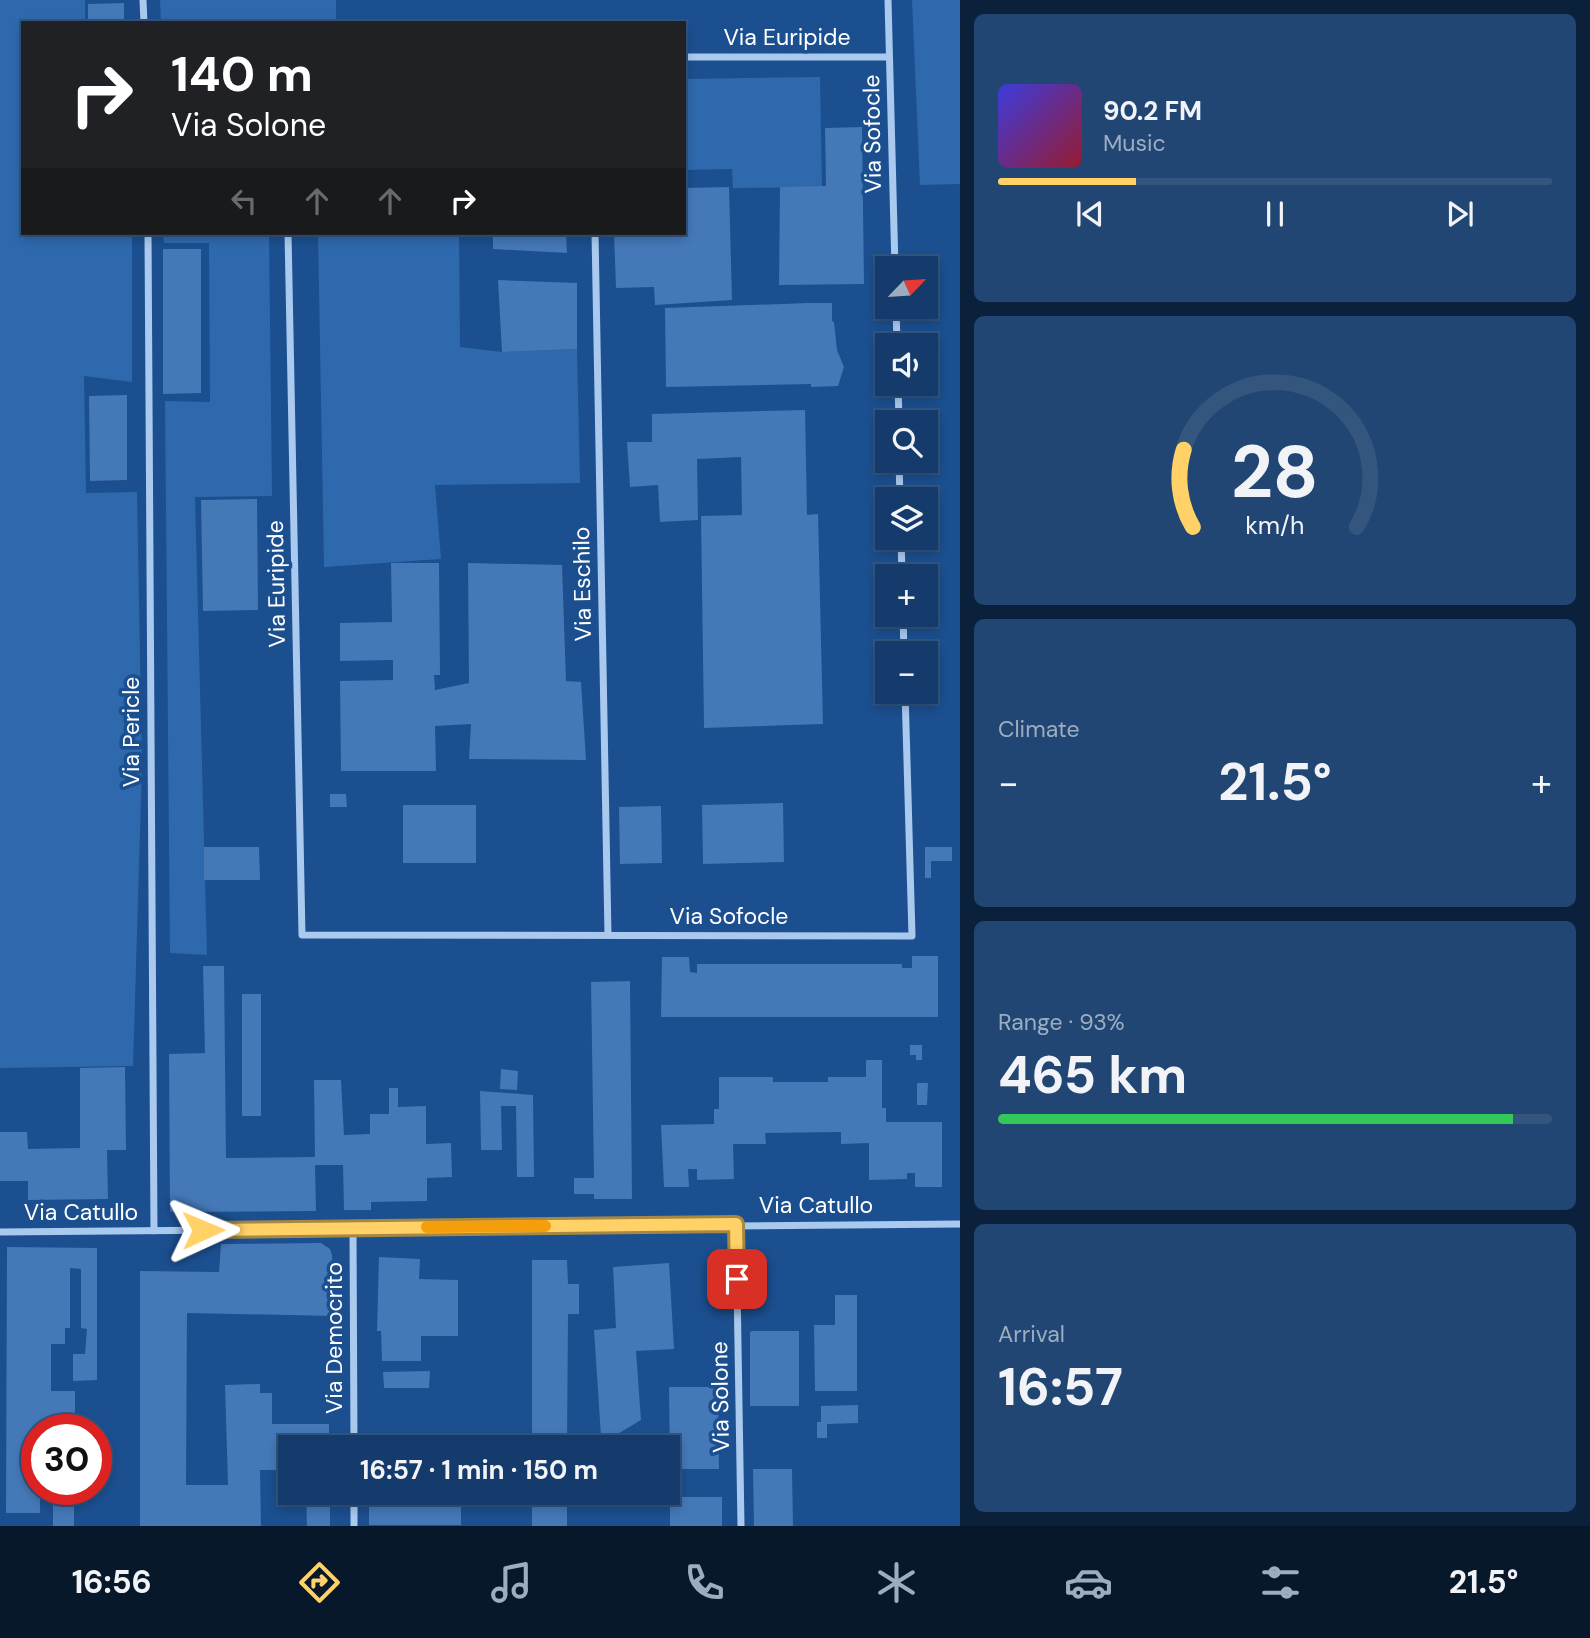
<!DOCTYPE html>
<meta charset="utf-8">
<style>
:root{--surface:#143b6b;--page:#214673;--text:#f1f3f6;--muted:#9dadc1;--line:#33557e;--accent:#ffd166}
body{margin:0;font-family:"DM Sans",sans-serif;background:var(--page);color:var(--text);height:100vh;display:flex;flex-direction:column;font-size:26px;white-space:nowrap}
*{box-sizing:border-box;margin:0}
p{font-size:23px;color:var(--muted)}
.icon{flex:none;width:38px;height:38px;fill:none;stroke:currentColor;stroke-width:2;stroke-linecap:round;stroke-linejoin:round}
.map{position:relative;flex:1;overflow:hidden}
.panel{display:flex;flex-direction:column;gap:14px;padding:14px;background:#0b203b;width:630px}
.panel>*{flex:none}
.top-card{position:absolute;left:21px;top:21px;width:665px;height:214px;border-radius:0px;box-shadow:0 4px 10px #0003,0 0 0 2px var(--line);background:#202124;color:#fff;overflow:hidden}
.needle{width:46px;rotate:65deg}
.fabs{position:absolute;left:875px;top:256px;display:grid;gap:14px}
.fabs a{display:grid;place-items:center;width:63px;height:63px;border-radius:0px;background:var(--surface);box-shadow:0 4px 10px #0003,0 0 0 2px var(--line);font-size:35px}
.speed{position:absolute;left:21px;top:1414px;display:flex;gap:14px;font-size:35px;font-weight:700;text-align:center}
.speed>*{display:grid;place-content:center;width:91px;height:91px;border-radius:50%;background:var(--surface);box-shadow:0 4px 10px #0003,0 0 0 2px var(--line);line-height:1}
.speed .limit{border:10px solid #d22;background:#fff;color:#111}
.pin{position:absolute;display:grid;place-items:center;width:60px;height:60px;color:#fff;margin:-30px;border-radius:14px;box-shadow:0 4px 10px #0006}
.me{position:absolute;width:77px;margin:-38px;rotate:89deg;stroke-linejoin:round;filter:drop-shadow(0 0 5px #0008)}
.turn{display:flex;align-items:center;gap:24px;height:147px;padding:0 35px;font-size:32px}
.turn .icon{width:91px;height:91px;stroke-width:2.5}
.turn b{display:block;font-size:49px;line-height:60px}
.lanes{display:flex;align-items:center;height:66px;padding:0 35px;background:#0003;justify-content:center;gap:35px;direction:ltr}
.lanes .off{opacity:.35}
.big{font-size:52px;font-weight:700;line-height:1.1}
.panel .widget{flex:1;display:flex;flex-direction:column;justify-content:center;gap:10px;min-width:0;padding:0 24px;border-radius:10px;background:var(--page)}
.panel .dial{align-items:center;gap:0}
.dial svg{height:182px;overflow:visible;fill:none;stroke:var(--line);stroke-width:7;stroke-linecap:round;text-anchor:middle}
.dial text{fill:var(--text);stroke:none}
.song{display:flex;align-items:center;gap:21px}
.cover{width:84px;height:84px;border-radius:10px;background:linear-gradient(135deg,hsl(240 70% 55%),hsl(350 70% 35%))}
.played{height:7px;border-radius:4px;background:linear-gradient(90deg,var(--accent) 25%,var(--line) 25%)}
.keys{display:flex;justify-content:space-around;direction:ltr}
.heat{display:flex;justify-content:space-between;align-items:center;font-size:38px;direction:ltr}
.charge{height:10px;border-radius:5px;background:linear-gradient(90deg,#34c759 93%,var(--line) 0)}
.trip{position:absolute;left:278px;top:1435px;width:402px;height:70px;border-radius:0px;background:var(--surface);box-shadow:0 4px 10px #0003,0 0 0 2px var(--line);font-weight:700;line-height:70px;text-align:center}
.dock{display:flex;height:112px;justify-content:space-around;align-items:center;background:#08182b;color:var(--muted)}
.dock .icon{width:49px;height:49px}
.dock .selected{color:var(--accent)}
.dock b{font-size:32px;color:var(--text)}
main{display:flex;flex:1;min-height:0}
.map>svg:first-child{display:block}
.green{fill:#2e69ad}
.building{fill:#4478b7}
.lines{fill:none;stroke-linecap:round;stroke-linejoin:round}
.street{stroke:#a9c9ee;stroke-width:7}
.route-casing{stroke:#a68842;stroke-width:18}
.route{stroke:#ffd166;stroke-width:12}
.slow{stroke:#f59e0b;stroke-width:12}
.labels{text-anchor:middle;stroke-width:7;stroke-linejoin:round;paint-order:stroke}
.street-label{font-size:23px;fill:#fff;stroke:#1b4f8f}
</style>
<main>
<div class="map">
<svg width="960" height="1526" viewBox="0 0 960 1526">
<rect width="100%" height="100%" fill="#1b4f8f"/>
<path class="green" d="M0 0H85V23H23V233H132V382L84 376 86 493 137 492 142 766 133 1066 0 1068Z
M160 0H336V23H161Z
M912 0H960V184L920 185Z
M820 77 822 187 733 188 732 169 684 170V79Z
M163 233H269L272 496 195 497 207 955 170 953 165 401 210 402 209 243H164Z
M318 233H459L460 347 502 352 577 349 580 483 435 485 441 559 324 567Z"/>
<path class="building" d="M124 3V23H88V4Z
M862 127 864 284 779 285 780 187 826 186 825 128Z
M729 187 732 300 655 305 654 287 616 288 614 233H684V188Z
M493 233H566L567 253 493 249Z
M163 249H201V393L163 394Z
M498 280 577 283V349L502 352Z
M809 303H832V321L834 322 837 350 844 367 838 386 811 387V384L666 387 665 308Z
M127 395V480L90 481 89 396Z
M805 410 807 515 818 514 823 724 704 728 701 516 742 515 741 457 697 459 698 520 660 522 658 485 630 487 627 442H652V414Z
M257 499 258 610 203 611 201 500Z
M391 563H439L440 675H434L435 690 469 683 468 563 562 565 566 681 581 682 586 760 469 759 471 724 435 726 436 771H341L340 681 393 680V660L340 661V623L392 622Z
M330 794H346L347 807H330Z
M783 803 784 862 703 864 702 805Z
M403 805H476V863H403Z
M661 806 662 863 620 864 619 807Z
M204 847H259L260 880H204Z
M925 847H952V861H931V878H925Z
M912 956H938V1017H661L662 957H689L690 972 697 973V964H902V968H912Z
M203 966H224L226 1158 315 1157 314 1080H341L344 1135 370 1134V1114H389V1088H398V1107L426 1106V1144L451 1143 452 1177 427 1178V1201L371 1202V1210H344L343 1165H315L316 1211 170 1212 169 1054 205 1053Z
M630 981 632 1199H594V1194H574V1178H594L591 982Z
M242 994H261V1116H242Z
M910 1045H922V1060H916V1055H910Z
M866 1060H882V1108H886V1122H942V1187H915V1173H907V1179L869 1180V1143L841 1144V1132L765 1133 766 1144H733L734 1179 697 1180V1169H688L689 1187H664L661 1125 714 1124V1109H719V1077H773V1082H828V1077H866Z
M125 1067 126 1150H107L108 1199 28 1200V1181H0V1132H27L28 1149 80 1148V1068Z
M501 1069 518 1071 517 1090 500 1089Z
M917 1083H928L927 1105H917Z
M480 1091 533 1095 534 1177H517L516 1106H501L502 1150H481Z
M321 1243 330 1249 332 1255 334 1316 187 1313 186 1485H228L225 1385 260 1384V1393H272V1424H329V1447H290V1470H260L261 1526H140V1271L219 1272 221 1244Z
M7 1247 97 1248V1380L73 1381V1354H85L87 1329 81 1328V1269L70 1268V1328H65V1344H51V1391H75V1430H37V1489H74V1526H53V1499H40V1513H6Z
M379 1257 420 1259 419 1279 458 1280V1336H421V1361H382L381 1331H377Z
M532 1260H567L568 1284H579V1314H568L567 1447H532Z
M669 1263 674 1349 636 1351 641 1420 616 1435 601 1436 594 1330 616 1328 613 1267Z
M835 1295H857V1391H815L814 1325H835Z
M752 1331H799V1406H750V1332Z
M430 1371 429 1388H384L383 1372Z
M669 1387H718L719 1469H670Z
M858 1405V1423L827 1424V1438H817V1422H821V1406Z
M753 1469H792L793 1526H754Z
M306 1493H330V1526H307Z
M369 1493H461V1525H369Z
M532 1493H567V1526H532Z
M670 1497H722V1526H670Z"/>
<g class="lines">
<path class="street" d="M143 0 144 23
M888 0 895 268
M684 57H889
M148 233 154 1231
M288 233 302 935 912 936 905 691
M595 233 608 935
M896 306 897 345
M898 383 899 422
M899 460 900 499
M901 537 902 576
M903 614 904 653
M736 1224 741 1526
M353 1228 354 1447
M0 1232 960 1224
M354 1493V1526"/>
</g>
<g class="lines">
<defs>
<path id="route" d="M203 1230 736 1224 737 1279"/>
</defs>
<use href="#route" class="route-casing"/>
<use href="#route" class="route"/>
<path class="slow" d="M427 1227 545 1226"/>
</g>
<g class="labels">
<g class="street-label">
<text x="787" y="45">Via Euripide</text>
<text transform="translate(872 134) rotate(-91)" y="8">Via Sofocle</text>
<text transform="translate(276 584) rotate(-91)" y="8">Via Euripide</text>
<text transform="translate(582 584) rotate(-91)" y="8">Via Eschilo</text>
<text transform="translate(131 732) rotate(-90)" y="8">Via Pericle</text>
<text x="729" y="924">Via Sofocle</text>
<text x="816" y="1213">Via Catullo</text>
<text x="81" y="1220">Via Catullo</text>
<text transform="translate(334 1338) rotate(-90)" y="8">Via Democrito</text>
<text transform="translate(720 1397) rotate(-91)" y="8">Via Solone</text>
</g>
</g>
</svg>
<div class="fabs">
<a><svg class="needle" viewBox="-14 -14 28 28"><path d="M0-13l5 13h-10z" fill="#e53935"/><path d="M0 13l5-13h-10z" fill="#9dadc1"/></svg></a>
<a><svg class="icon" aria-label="sound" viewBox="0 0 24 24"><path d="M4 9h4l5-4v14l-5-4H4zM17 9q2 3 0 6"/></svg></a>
<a><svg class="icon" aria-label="search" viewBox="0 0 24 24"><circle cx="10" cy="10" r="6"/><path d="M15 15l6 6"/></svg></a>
<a><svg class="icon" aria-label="layers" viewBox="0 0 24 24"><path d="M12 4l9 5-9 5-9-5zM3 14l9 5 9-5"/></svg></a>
<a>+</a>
<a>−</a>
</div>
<div class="speed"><div class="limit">30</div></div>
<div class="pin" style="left:737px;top:1279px;background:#d93025"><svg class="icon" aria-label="arrive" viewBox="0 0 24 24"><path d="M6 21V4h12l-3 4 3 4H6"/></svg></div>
<svg class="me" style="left:203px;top:1230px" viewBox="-20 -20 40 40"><path d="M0-17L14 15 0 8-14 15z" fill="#ffd166" stroke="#fff" stroke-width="4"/></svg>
<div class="trip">16:57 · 1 min · 150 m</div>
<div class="top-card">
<div class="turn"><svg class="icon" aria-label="right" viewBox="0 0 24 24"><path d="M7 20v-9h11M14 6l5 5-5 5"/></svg><div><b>140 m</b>Via Solone</div></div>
<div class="lanes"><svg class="icon off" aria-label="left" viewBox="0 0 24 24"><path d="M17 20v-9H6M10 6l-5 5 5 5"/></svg><svg class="icon off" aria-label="ahead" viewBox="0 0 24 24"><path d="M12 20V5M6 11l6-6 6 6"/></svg><svg class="icon off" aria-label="ahead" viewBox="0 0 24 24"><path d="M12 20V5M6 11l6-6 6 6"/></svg><svg class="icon" aria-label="right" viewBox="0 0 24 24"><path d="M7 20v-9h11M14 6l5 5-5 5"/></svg></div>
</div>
</div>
<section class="panel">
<div class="widget">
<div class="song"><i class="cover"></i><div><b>90.2 FM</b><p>Music</p></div></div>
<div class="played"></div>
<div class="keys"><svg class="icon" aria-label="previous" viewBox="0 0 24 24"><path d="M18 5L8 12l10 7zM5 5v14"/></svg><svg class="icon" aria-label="pause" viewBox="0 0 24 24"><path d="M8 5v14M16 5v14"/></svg><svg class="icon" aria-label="next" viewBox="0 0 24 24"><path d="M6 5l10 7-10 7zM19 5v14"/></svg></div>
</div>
<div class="widget dial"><svg viewBox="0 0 100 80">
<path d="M14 69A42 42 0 1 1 86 69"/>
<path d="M14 69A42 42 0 0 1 10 35" stroke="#ffd166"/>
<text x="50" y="56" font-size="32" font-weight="700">28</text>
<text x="50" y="72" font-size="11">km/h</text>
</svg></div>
<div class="widget"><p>Climate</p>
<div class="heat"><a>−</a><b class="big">21.5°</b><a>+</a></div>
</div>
<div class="widget"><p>Range · 93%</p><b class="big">465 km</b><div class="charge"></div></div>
<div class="widget"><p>Arrival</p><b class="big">16:57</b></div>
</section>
</main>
<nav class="dock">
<b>16:56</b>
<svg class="icon selected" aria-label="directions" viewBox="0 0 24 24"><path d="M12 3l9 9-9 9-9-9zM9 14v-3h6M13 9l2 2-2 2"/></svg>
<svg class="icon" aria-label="music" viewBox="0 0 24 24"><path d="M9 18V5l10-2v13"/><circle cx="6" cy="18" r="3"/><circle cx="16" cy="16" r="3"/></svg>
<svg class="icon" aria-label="phone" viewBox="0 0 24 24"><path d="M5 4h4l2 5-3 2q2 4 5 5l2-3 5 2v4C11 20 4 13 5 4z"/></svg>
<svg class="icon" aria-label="climate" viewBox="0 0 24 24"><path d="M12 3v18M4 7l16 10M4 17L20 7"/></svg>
<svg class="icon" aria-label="car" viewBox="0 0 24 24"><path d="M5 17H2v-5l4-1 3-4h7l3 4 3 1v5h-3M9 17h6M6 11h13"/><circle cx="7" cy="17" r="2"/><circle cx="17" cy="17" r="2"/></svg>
<svg class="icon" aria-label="filters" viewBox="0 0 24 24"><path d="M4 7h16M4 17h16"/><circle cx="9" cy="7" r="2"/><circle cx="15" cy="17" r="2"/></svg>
<b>21.5°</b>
</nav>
